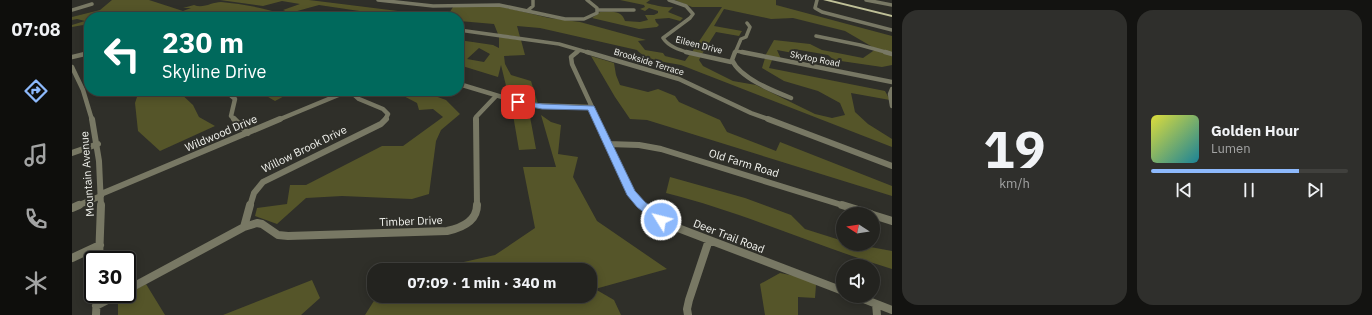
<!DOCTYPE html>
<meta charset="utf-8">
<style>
:root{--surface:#23231f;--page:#2f2f2c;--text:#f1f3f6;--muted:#a3a4a4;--line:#40403d;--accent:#8db9fc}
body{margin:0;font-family:"IBM Plex Sans",sans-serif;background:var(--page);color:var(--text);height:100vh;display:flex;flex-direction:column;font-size:15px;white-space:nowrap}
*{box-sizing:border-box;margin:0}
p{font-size:13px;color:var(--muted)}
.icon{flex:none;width:22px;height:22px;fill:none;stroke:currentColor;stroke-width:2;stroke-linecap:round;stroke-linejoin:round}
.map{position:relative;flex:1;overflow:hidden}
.sheet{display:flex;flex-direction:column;gap:10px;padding:10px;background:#131311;width:480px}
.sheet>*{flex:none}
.hud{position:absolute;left:12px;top:12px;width:380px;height:84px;border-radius:16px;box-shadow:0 2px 10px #0003,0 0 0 1px var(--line);background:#00695c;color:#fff;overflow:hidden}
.needle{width:26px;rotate:282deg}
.controls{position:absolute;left:764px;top:207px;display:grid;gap:8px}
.controls a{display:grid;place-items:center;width:44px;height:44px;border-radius:50%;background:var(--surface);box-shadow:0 2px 10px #0003,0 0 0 1px var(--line);font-size:20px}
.speed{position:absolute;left:12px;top:251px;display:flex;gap:8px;font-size:20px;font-weight:700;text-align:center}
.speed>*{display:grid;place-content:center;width:52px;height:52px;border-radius:50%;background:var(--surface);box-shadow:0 2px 10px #0003,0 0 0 1px var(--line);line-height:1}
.speed .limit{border:2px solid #111;border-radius:6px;background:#fff;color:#111}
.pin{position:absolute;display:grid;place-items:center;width:34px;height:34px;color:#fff;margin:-17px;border-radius:8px;box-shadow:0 2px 6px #0006}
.me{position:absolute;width:44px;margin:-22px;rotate:306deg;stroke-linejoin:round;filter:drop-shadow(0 0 3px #0008)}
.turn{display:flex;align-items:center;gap:14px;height:84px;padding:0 12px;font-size:18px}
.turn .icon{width:52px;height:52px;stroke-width:2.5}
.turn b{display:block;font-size:28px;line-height:34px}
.sheet .widget{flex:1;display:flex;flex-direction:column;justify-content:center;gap:6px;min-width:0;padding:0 14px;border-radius:16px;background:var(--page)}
.sheet .dial{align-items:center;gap:0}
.dial b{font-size:52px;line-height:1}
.song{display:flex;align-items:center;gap:12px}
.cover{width:48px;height:48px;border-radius:6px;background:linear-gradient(135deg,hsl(60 70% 55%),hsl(190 70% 35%))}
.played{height:4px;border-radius:2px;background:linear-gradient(90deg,var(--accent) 75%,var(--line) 75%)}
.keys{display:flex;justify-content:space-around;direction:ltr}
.sheet .tiles{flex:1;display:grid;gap:10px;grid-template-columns:repeat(2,1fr)}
.trip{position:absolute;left:295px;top:263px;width:230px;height:40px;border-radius:16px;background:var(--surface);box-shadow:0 2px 10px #0003,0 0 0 1px var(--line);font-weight:700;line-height:40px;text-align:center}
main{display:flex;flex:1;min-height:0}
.tabs{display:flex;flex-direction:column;width:72px;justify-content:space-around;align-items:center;background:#0e0e0c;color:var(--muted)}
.tabs .icon{width:28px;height:28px}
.tabs .current{color:var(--accent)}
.tabs b{font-size:18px;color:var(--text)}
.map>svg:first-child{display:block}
.green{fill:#555529;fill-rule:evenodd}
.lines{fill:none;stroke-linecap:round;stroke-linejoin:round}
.minor-far3{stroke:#787864;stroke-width:3.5}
.minor-far2{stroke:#787864;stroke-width:4.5}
.minor-far1{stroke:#787864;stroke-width:6}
.minor{stroke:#787864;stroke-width:8}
.major{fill:#c0c198;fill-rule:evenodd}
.route{fill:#8db9fc;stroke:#5c78a4}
.labels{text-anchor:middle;stroke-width:4;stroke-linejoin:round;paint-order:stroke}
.far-street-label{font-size:9px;fill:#f4f5f0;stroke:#2f2f29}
.street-label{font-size:11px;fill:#f4f5f0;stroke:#2f2f29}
</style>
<main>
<nav class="tabs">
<b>07:08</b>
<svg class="icon current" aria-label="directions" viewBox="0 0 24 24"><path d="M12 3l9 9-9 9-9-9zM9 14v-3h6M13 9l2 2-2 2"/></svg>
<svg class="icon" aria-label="music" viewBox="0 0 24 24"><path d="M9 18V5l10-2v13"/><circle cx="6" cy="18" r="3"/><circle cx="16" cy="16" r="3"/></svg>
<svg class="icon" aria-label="phone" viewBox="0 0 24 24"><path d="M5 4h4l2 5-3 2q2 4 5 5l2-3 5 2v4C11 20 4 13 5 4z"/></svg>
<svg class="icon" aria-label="climate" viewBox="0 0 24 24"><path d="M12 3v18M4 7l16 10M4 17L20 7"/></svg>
</nav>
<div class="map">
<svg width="820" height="315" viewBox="0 0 820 315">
<rect width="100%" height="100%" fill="#2f2f29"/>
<path class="green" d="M40 0H77L111 11 119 8H111L122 5C131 9 140 2 149 2 171 4 193 8 214 15L199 17 187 12 173 11 148 17H17V24L0 27V25L13 21 5 19 0 20V17L28 10Z
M148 0H237L334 12 376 15 381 7 422 5 477 18 508 22 574 40 566 41 573 50 591 53 593 56 613 61 618 54 629 56 627 60 631 66 661 81 684 85 743 114 760 118 773 115 768 103 746 91 712 81 690 68 693 58 700 60 697 68 813 91 818 100 779 93 783 112 796 124 820 139V147L609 65C595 62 575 61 565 50L468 28 445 26 448 37 426 34 422 24 387 21V17L348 15 345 17 339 16 341 14 294 12 247 5 218 13 211 10 228 4 210 1 191 6Z
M548 0H578L574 3C584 5 590 8 601 7L596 12 611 18 608 21 597 18 583 19 584 22 587 25 585 27 567 29 520 18 528 12C538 11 550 10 553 21L568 22 576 20 573 15H582L586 13V11L577 8 573 11 568 9 573 7 572 5Z
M603 0H704V5L820 36V65L810 67 762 60 756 55 722 49 721 53 705 50 709 59 693 56 702 40 738 44 750 50 791 58 804 49 773 31 721 18 699 19 652 9 642 26 670 31 667 36 644 32 630 54 620 52 650 7H620Z
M427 37 449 40 453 55 432 56 433 64 439 75 459 81 466 104 437 98 429 65 426 77 387 65V40L421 45 427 48ZM407 48 418 54 412 62 395 59Z
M519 56 542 63 544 75 548 85 576 92 586 89 603 96 607 102 648 120 655 132 704 151 708 142 820 186V196L575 120 558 119 543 97Z
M67 91H75V93L78 97 99 91H106L121 105 127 117 143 126 88 151 66 131 63 103Z
M197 91H222L203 101 191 94Z
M322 91H349L374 100 388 114 369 130 364 141 357 194 340 199 270 196 234 198 205 224 183 216 185 208 215 204 218 185H234L310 146H331L371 117 361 109 347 110 345 103Z
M439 103 456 106 464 149 447 150Z
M469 115 479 122 489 125 486 154 506 157 501 177 525 221 595 269 523 289 542 300 549 315H293L305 296H518V270H356L423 255 463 228 451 167H484Z
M598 177 673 198 719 215 733 229 771 241V244H782L820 251V269C744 246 671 212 594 193Z
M708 273 733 278 744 285 743 298 726 297V315H693L688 284Z
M240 280 248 298 229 315H151Z
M74 284 93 315H46V299Z"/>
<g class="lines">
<path class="minor-far3" d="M306 0 361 6 427 5 493 19H512L525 13V8L515 0
M597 0 614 6 621 14 618 18 591 38C597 47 608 50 618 53
M745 0 743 8 750 12 820 30
M794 0 820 5
M0 10 20 4
M526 10H562
M455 11 461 6V0
M387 30 487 44 518 53
M744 36 788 45 817 53
M664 51 675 53
M504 53 508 50
M663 53 669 39 674 37 678 27 675 23"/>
<path class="minor-far2" d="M505 52 499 57 500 64 526 120
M515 52 607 79 679 113 699 120
M614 52 659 62
M663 52 660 60C668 78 701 91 719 98
M670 52 820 82
M813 52 820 54
M0 57 17 53
M0 67 11 90 20 120
M387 84 457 105 519 107
M820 89 818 94 820 106
M154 91 163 99 159 116 163 120
M278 91 287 99 311 109 316 114 313 120
M206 120 276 91
M404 120V117L424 96"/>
<path class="minor-far1" d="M20 119 27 161 29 206
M162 119 176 133
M404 119 405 206
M525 119 559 193 571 206
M696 119 820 166
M536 144 567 145 589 149 773 206
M0 153 26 144
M29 194 208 119
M5 206 29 196
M178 206 182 193 191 182 309 124 314 119"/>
<path class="minor" d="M570 205 586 218 606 228 771 291
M770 205 799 214
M0 208 7 205
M801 215 820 221
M172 227 185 223 190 224 206 235 216 236 375 231C389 228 405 221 405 205
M0 258 28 245
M27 260 29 205
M55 290 172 227 178 205
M784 296 820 310
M804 304 805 315
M24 306 47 294
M24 315 25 294
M616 315 615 309 617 300 637 240"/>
<path class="major" d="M751 0H759L820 15V17Z"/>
</g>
<path class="route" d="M443 100 470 104 522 106 563 191 573 202 593 217 594 220 593 223H585L565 207 555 195 516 110 470 109 443 104Z"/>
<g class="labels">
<g class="far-street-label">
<text transform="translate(627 45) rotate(14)" y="3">Eileen Drive</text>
<text transform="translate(743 59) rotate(11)" y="3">Skytop Road</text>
<text transform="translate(577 62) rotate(17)" y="3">Brookside Terrace</text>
</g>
<g class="street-label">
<text transform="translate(149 133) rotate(-23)" y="4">Wildwood Drive</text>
<text transform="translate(232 149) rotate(-26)" y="4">Willow Brook Drive</text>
<text transform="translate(672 163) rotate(17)" y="4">Old Farm Road</text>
<text transform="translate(15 174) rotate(-94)" y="4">Mountain Avenue</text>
<text transform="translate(339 221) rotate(-2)" y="4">Timber Drive</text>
<text transform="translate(657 236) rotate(21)" y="4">Deer Trail Road</text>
</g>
</g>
</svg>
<div class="controls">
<a><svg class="needle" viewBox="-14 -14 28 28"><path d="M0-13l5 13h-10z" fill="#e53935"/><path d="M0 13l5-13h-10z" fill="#a3a4a4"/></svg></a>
<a><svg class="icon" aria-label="sound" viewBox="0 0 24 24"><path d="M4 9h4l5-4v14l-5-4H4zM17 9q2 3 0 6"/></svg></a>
</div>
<div class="speed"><div class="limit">30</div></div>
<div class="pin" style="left:446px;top:102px;background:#d93025"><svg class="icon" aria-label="arrive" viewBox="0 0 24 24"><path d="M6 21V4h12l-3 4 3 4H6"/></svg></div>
<svg class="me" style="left:589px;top:220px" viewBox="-20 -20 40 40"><circle r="17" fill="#8db9fc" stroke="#fff" stroke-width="3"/><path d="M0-11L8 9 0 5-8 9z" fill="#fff"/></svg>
<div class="trip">07:09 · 1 min · 340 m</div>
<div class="hud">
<div class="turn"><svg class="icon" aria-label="left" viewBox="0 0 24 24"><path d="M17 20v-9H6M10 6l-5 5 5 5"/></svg><div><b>230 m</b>Skyline Drive</div></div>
</div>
</div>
<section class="sheet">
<div class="tiles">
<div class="widget dial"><b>19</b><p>km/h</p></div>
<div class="widget">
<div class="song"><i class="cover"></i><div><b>Golden Hour</b><p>Lumen</p></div></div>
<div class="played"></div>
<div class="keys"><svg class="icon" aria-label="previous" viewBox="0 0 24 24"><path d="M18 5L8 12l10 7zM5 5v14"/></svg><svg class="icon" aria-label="pause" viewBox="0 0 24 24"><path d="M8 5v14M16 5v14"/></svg><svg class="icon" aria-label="next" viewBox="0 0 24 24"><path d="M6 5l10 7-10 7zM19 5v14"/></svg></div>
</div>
</div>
</section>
</main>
